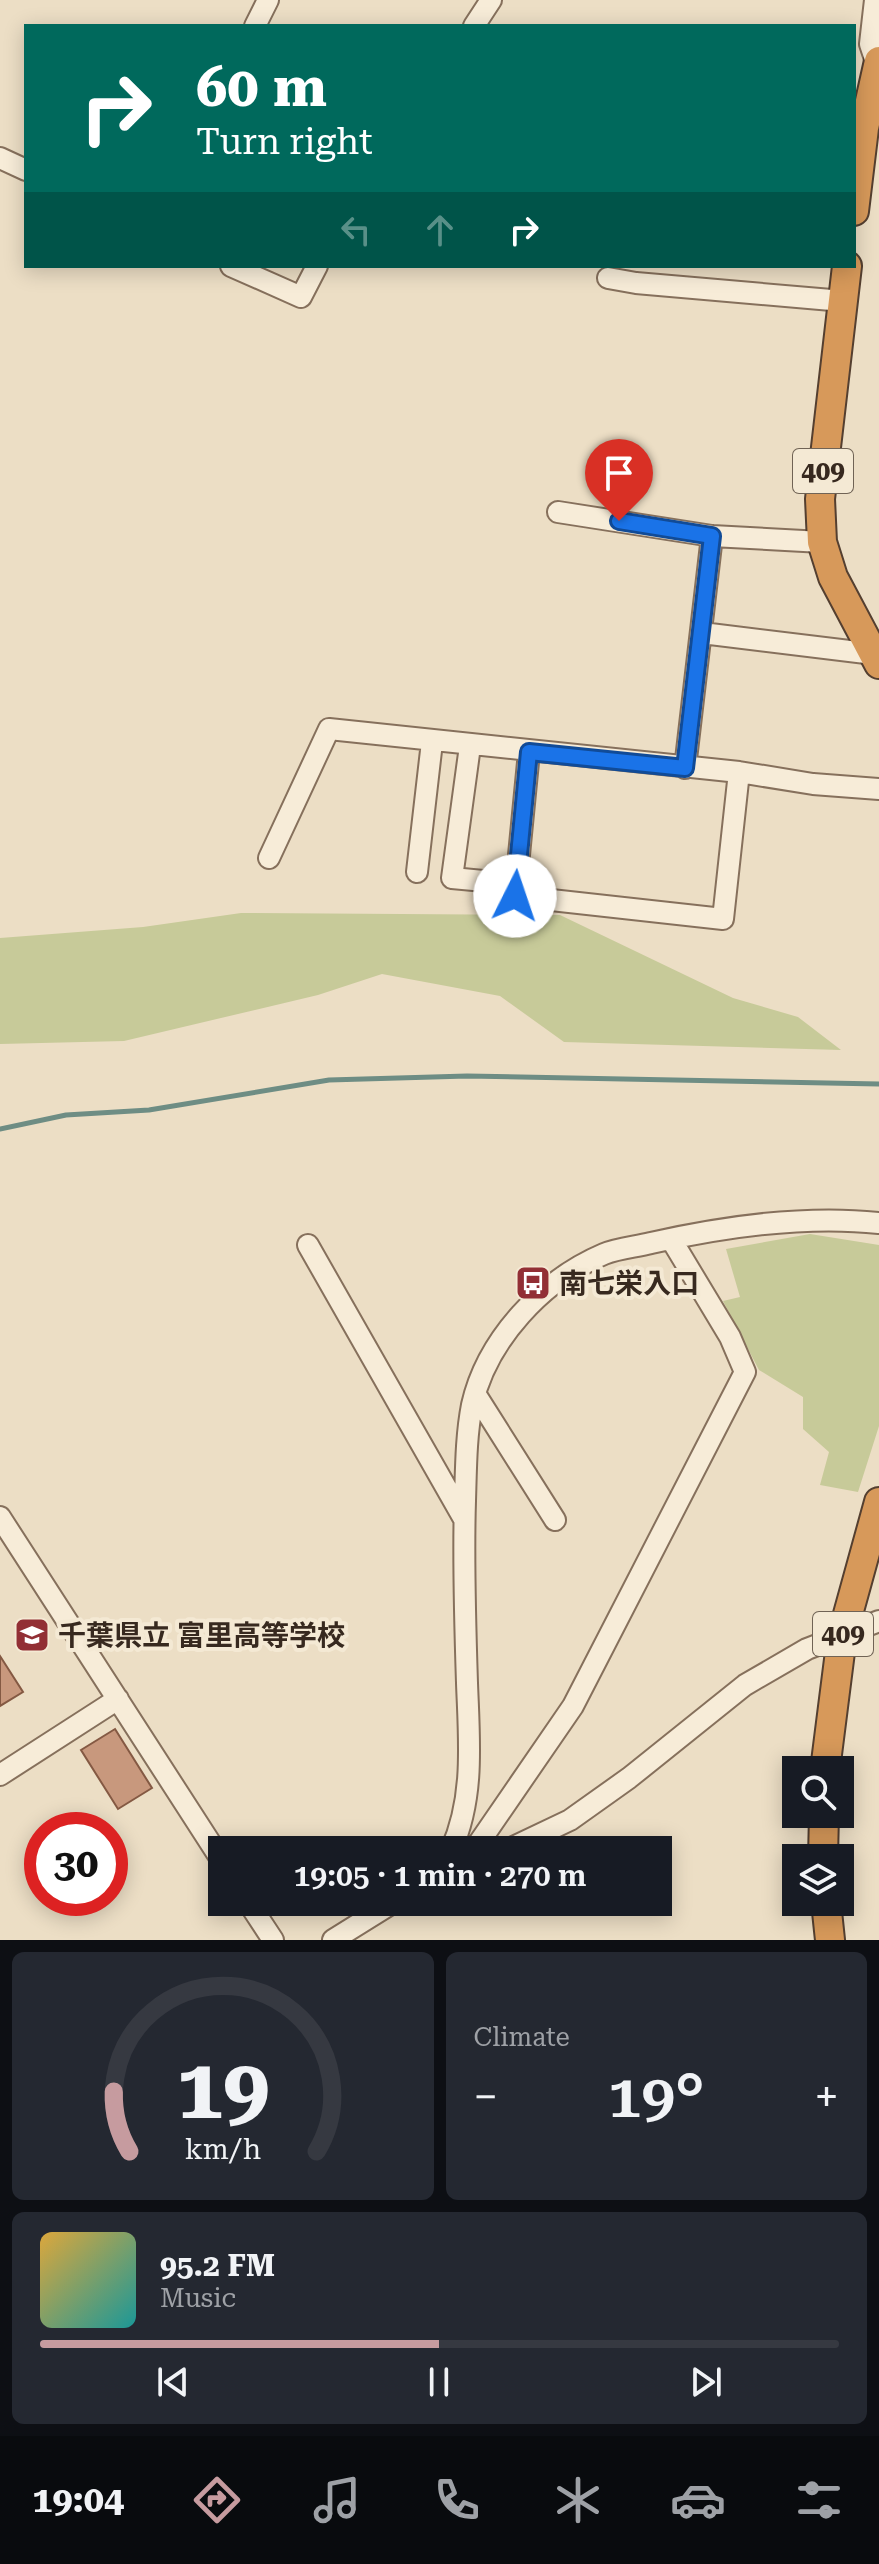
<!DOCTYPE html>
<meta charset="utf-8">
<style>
:root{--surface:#171b24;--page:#242831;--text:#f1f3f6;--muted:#9ea1a6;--line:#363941;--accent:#c69b9f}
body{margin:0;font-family:"Roboto Serif","Noto Sans JP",serif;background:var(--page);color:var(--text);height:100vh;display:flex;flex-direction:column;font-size:30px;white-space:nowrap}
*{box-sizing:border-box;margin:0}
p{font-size:26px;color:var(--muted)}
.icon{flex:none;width:44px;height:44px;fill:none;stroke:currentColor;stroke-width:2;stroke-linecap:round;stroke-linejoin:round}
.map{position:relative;height:1940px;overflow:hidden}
.details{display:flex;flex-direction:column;gap:12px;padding:12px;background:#0d0f14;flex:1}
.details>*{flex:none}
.top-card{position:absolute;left:24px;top:24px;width:832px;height:244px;border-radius:0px;box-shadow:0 4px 20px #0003;background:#00695c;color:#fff;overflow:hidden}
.buttons{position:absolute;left:782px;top:1756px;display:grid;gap:16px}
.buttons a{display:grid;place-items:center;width:72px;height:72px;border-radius:0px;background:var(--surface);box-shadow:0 4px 20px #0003;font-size:40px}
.speed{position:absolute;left:24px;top:1812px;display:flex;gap:16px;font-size:40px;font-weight:700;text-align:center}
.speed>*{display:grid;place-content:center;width:104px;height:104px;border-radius:50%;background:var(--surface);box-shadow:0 4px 20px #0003;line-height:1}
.speed .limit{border:12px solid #d22;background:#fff;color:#111}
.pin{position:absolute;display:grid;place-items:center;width:68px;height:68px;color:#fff;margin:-82px -34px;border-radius:50% 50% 50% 0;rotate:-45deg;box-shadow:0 0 8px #0007}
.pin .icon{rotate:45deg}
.me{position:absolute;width:88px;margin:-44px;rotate:4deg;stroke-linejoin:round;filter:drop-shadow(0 0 6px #0008)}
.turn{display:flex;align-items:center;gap:28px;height:168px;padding:0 40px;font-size:36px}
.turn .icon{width:104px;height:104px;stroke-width:2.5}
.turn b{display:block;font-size:56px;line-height:68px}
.lanes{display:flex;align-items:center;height:76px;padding:0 40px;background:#0003;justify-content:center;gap:40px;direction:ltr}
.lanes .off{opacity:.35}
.big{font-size:60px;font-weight:600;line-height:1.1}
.details .card{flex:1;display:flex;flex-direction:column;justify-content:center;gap:12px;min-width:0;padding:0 28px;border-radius:12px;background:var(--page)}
.details .dial{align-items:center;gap:0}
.dial svg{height:208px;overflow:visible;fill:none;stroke:var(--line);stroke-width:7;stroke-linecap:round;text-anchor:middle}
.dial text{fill:var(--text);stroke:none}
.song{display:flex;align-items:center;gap:24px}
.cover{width:96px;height:96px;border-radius:12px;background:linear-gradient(135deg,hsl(40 70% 55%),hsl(180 70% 35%))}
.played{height:8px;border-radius:4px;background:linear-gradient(90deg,var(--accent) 50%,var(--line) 50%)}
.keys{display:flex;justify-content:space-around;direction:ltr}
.heat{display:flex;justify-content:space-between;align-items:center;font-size:44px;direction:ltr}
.details .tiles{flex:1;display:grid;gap:12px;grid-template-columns:1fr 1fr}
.card:last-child{grid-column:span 2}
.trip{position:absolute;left:208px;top:1836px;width:464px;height:80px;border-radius:0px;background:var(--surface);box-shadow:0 4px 20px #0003;font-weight:600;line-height:80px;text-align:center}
.menu{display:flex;height:128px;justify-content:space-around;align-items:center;background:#090b0e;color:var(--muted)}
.menu .icon{width:56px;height:56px}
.menu .current{color:var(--accent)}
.menu b{font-size:36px;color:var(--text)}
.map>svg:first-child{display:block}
.green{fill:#c7ca99}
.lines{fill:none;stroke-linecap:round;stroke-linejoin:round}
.stream{stroke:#6e8d84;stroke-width:5}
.building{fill:#c8987d;stroke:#845943;stroke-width:2}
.minor-casing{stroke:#86705c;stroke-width:24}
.highway-casing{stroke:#543f30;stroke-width:32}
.minor{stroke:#f7ecd8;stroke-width:20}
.highway{stroke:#d7995a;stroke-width:28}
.route-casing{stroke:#114b97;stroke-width:20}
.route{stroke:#1a73e8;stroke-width:14}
.labels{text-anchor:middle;stroke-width:8;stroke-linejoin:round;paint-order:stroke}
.shield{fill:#f4e9d4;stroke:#706355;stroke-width:2}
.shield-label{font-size:26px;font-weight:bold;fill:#37291f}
.poi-label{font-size:28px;font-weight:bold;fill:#37291f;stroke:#f4e9d4;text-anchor:start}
</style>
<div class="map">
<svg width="879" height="1940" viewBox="0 0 879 1940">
<rect width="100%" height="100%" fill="#ecdec5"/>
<path class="green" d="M241 913 560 915 733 998 798 1017 841 1050 564 1042 500 996 382 974 318 995 124 1041 0 1044V938L143 927Z
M810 1234 879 1245V1426L858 1492 820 1485 829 1452 803 1429V1397L759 1370 723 1301 740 1297 726 1249Z"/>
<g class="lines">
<path class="stream" d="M0 1129 66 1115 149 1110 329 1080 467 1076 879 1084"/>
</g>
<path class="building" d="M0 1656 23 1692 0 1706Z
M115 1729 152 1788 118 1809 81 1750Z"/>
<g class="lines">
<defs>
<path id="minor" d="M875 0 870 44 877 65
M255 26 268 0
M474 26 491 0
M0 158 26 170
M231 266 301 297 317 266
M608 278 636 283 843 301
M558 512 712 536 822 542
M702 633 874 654
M470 746 452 878 516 884
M529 752 515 896 723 919 739 772
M685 768 712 536
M269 858 329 729 739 772 813 784 879 789
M417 872 432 742
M308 1245 464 1519
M476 1395 555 1520
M0 1517 222 1861
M0 1775 118 1699
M451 1850C475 1797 469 1739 467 1683 465 1622 463 1562 465 1501 466 1469 466 1436 472 1405 487 1339 543 1280 604 1254 618 1248 635 1247 651 1243 722 1227 806 1215 879 1223
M474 1850 573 1706 745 1372 730 1337 671 1239
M507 1850 570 1820 629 1778 745 1685 807 1649 879 1621
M248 1902 273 1940
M333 1940 394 1902"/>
<path id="highway" d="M854 211 864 128 879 61
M847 266 820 499 822 542 833 577 879 664
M825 1770 842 1636 879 1502
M823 1858 824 1814
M826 1902 830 1940"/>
</defs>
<use href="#minor" class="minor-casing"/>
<use href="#highway" class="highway-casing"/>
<use href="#minor" class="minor"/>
<use href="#highway" class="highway"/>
</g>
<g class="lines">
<defs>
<path id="route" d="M515 896 529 752 685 768 712 536 619 521"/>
</defs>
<use href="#route" class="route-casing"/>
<use href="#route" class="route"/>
</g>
<defs>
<symbol id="bus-square" viewBox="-11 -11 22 22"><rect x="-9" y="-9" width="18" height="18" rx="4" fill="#922f35" stroke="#f4e9d4"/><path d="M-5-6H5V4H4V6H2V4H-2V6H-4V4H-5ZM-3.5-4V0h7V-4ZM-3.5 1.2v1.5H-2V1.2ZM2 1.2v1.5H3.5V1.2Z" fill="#fff"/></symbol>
<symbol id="school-square" viewBox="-11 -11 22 22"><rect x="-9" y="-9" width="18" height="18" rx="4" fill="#922f35" stroke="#f4e9d4"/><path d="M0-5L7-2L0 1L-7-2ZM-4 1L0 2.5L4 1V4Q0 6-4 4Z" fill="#fff"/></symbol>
</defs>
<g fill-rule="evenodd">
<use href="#bus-square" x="513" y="1263" width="40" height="40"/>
<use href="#school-square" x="12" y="1615" width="40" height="40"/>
</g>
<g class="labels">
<g class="shield">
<rect x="793" y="449" width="60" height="44" rx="6"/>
<rect x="813" y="1612" width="60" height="44" rx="6"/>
</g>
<g class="shield-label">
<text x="823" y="480">409</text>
<text x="843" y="1643">409</text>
</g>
<g class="poi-label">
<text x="559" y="1293">南七栄入口</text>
<text x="58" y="1645">千葉県立 富里高等学校</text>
</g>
</g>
</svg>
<div class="buttons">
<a><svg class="icon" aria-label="search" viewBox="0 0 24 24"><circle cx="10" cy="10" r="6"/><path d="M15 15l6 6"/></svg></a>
<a><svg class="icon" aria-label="layers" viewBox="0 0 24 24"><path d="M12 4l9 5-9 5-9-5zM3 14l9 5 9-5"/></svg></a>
</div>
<div class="speed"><div class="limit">30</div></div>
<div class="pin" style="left:619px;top:521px;background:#d93025"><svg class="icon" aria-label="arrive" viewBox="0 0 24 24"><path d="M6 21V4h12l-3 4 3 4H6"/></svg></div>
<svg class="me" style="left:515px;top:896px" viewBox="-20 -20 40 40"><circle r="19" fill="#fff"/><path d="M0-13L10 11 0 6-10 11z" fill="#1a73e8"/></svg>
<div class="trip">19:05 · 1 min · 270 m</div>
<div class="top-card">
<div class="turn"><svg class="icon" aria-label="right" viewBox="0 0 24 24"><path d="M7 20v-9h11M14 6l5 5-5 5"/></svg><div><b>60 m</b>Turn right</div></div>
<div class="lanes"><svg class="icon off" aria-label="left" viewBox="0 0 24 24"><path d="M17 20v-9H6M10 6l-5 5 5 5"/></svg><svg class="icon off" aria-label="ahead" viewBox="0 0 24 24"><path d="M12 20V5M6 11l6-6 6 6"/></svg><svg class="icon" aria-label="right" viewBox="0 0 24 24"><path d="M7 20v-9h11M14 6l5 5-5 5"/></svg></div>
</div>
</div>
<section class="details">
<div class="tiles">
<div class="card dial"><svg viewBox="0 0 100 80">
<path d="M14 69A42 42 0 1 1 86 69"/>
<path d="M14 69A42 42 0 0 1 8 46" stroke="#c69b9f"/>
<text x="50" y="56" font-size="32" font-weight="700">19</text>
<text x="50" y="72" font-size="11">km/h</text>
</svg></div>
<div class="card"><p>Climate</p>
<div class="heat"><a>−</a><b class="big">19°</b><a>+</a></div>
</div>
<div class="card">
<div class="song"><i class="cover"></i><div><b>95.2 FM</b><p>Music</p></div></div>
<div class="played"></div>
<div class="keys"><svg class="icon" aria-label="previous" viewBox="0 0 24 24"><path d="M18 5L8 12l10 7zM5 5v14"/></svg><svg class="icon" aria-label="pause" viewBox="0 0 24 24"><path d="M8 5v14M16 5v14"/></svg><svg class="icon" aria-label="next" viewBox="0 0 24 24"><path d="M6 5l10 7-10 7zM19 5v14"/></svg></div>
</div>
</div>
</section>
<nav class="menu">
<b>19:04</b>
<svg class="icon current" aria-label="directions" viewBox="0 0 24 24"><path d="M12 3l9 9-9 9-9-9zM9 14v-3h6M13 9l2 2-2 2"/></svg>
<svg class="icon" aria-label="music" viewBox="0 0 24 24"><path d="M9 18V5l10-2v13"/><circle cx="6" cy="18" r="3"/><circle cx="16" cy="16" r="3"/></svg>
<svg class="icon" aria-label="phone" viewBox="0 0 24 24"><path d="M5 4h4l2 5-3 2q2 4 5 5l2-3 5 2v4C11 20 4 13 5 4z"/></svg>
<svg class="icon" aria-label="climate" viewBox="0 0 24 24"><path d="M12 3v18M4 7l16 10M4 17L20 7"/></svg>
<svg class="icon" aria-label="car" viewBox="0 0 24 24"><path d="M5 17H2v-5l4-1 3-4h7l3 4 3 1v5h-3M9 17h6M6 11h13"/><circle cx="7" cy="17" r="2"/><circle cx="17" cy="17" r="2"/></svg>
<svg class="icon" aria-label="filters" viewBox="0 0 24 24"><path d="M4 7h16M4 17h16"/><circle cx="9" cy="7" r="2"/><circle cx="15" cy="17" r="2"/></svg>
</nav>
